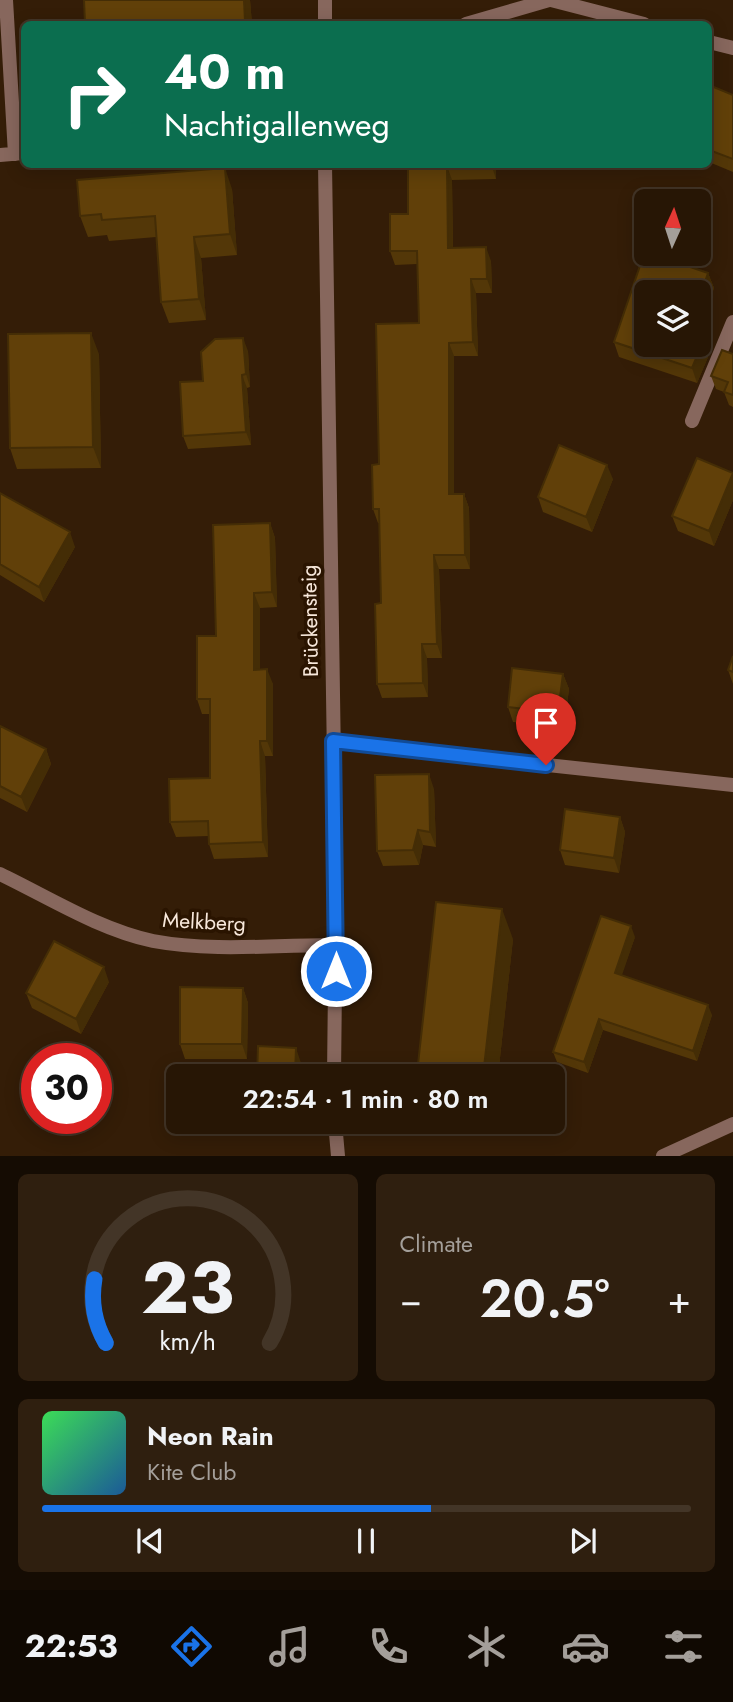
<!DOCTYPE html>
<meta charset="utf-8">
<style>
:root{--surface:#271605;--page:#2f1f0f;--text:#f1f3f6;--muted:#a49f9a;--line:#433527;--accent:#1a73e8}
body{margin:0;font-family:Jost,sans-serif;background:var(--page);color:var(--text);height:100vh;display:flex;flex-direction:column;font-size:26px;white-space:nowrap}
*{box-sizing:border-box;margin:0}
p{font-size:23px;color:var(--muted)}
.icon{flex:none;width:38px;height:38px;fill:none;stroke:currentColor;stroke-width:2;stroke-linecap:round;stroke-linejoin:round}
.map{position:relative;height:1156px;overflow:hidden}
.panel{display:flex;flex-direction:column;gap:18px;padding:18px;background:#150c03;flex:1}
.panel>*{flex:none}
.guide{position:absolute;left:21px;top:21px;width:691px;height:147px;border-radius:10px;box-shadow:0 4px 18px #0003,0 0 0 2px var(--line);background:#0b6e4f;color:#fff;overflow:hidden}
.needle{width:46px;rotate:3deg}
.fabs{position:absolute;left:634px;top:189px;display:grid;gap:14px}
.fabs a{display:grid;place-items:center;width:77px;height:77px;border-radius:10px;background:var(--surface);box-shadow:0 4px 18px #0003,0 0 0 2px var(--line);font-size:35px}
.speed{position:absolute;left:21px;top:1043px;display:flex;gap:14px;font-size:35px;font-weight:700;text-align:center}
.speed>*{display:grid;place-content:center;width:91px;height:91px;border-radius:50%;background:var(--surface);box-shadow:0 4px 18px #0003,0 0 0 2px var(--line);line-height:1}
.speed .limit{border:10px solid #d22;background:#fff;color:#111}
.pin{position:absolute;display:grid;place-items:center;width:60px;height:60px;color:#fff;margin:-72px -30px;border-radius:50% 50% 50% 0;rotate:-45deg;box-shadow:0 0 7px #0007}
.pin .icon{rotate:45deg}
.me{position:absolute;width:77px;margin:-38px;rotate:0deg;stroke-linejoin:round;filter:drop-shadow(0 0 5px #0008)}
.turn{display:flex;align-items:center;gap:24px;height:147px;padding:0 28px;font-size:32px}
.turn .icon{width:91px;height:91px;stroke-width:2.5}
.turn b{display:block;font-size:49px;line-height:60px}
.big{font-size:52px;font-weight:600;line-height:1.1}
.panel .card{flex:1;display:flex;flex-direction:column;justify-content:center;gap:10px;min-width:0;padding:0 24px;border-radius:10px;background:var(--page)}
.panel .dial{align-items:center;gap:0}
.dial svg{height:182px;overflow:visible;fill:none;stroke:var(--line);stroke-width:7;stroke-linecap:round;text-anchor:middle}
.dial text{fill:var(--text);stroke:none}
.song{display:flex;align-items:center;gap:21px}
.cover{width:84px;height:84px;border-radius:10px;background:linear-gradient(135deg,hsl(130 70% 55%),hsl(210 70% 35%))}
.played{height:7px;border-radius:4px;background:linear-gradient(90deg,var(--accent) 60%,var(--line) 60%)}
.keys{display:flex;justify-content:space-around;direction:ltr}
.heat{display:flex;justify-content:space-between;align-items:center;font-size:38px;direction:ltr}
.panel .tiles{flex:1;display:grid;gap:18px;grid-template-columns:1fr 1fr}
.card:last-child{grid-column:span 2}
.trip{position:absolute;left:166px;top:1064px;width:399px;height:70px;border-radius:10px;background:var(--surface);box-shadow:0 4px 18px #0003,0 0 0 2px var(--line);font-weight:600;line-height:70px;text-align:center}
.menu{display:flex;height:112px;justify-content:space-around;align-items:center;background:#100902;color:var(--muted)}
.menu .icon{width:49px;height:49px}
.menu .active{color:var(--accent)}
.menu b{font-size:32px;color:var(--text)}
.map>svg:first-child{display:block}
.lines{fill:none;stroke-linecap:round;stroke-linejoin:round}
.street{stroke:#87675d;stroke-width:14}
.wall{fill:#533708}
.shaded-wall{fill:#442d06}
.building{fill:#614009;stroke:#442d06;stroke-width:2}
.route-casing{stroke:#114b97;stroke-width:18}
.route{stroke:#1a73e8;stroke-width:12}
.labels{text-anchor:middle;stroke-width:7;stroke-linejoin:round;paint-order:stroke}
.street-label{font-size:21px;fill:#f8e8db;stroke:#2a1400}
</style>
<div class="map">
<svg width="733" height="1156" viewBox="0 0 733 1156">
<rect width="100%" height="100%" fill="#341d07"/>
<g class="lines">
<path class="street" d="M6 0 15 154
M551 0 644 24
M325 24V0
M466 24 549 0
M709 42 733 48
M0 155 23 153
M325 164 336 893 334 1076
M692 421 733 322
M333 742 733 785
M0 874C48 897 100 930 153 941 212 952 276 945 336 945
M335 1122 338 1156
M663 1156 733 1124"/>
</g>
<path class="wall" d="M250 0 252 24H85Z
M709 85 733 95V172L709 162Z
M408 164H496V179L452 180 453 248 491 261 492 293H476L478 356H454V494H464L469 508 470 569H439L442 658H427L428 697 382 698 377 684 381 603 380 523H378L373 509 379 464 419 323 417 264 395 265 390 251 408 214Z
M232 189 237 255 201 258 206 320 169 323 161 302 156 237 109 241 107 235 88 237 80 216Z
M645 251 646 252V254H652L708 273 714 288 698 335V292H646V345H698V340L703 342 708 357 697 383 619 357 614 342Z
M248 351 250 387 247 388 251 445 188 449 183 436Z
M99 354 101 468 17 469 10 448Z
M733 354V407L729 405 724 392 716 389 711 376Z
M733 473V500L714 546 678 531 672 516Z
M613 479 592 532 543 512 538 497Z
M0 493 75 547 44 602 0 575Z
M270 523 275 538 277 607 260 608V670L273 684V756H265L268 857 214 859 209 844V836L176 837 170 822 210 778V714H202L197 699 216 636Z
M733 656V684L728 670Z
M563 674 569 689 564 728 513 722 508 707Z
M0 726 46 749 51 764 27 812 0 798Z
M434 789 436 847 423 845 419 865 383 866 377 851Z
M620 817 625 832 619 873 565 865 560 850Z
M635 937 621 976 712 1015 697 1061 603 1030 588 1073 557 1062 553 1052Z
M513 939 498 1076H418L417 1073Z
M109 982 81 1034 32 1008 26 993Z
M243 988 248 1003 247 1059H185L180 1044Z"/>
<path class="shaded-wall" d="M244 0H250L252 24H247L245 21Z
M491 164H496V179Z
M447 166 452 180 453 262 448 248Z
M225 168 232 189 237 255 230 234Z
M194 237 201 258 206 320 199 299Z
M486 247 491 261 492 293 487 279Z
M708 273 714 288 698 335V303Z
M471 279 476 293 478 356 473 342Z
M91 333 99 354 101 468 93 447Z
M243 338 248 351 250 387 246 374Z
M703 342 708 357 697 383 692 368Z
M449 343 454 356V508L449 494Z
M242 375 247 388 251 445 246 432Z
M607 465 613 479 592 532 586 517Z
M733 473V500L714 546 709 531Z
M464 494 469 508 470 569 465 555Z
M270 523 275 538 277 607 272 592Z
M70 532 75 547 44 602 39 587Z
M434 555 439 569 442 658 437 644Z
M254 593 260 608V685L254 670Z
M422 644 427 658 428 697 423 683Z
M267 669 273 684V756L267 741Z
M563 674 569 689 564 728 558 713Z
M260 741 265 756 268 857 263 842Z
M46 749 51 764 27 812 21 797Z
M429 774 434 789 436 847 430 832Z
M620 817 625 832 619 873 614 858Z
M418 830 423 845 419 865 413 850Z
M502 909 513 939 498 1076H483Z
M631 926 635 937 619 984 615 973Z
M104 967 109 982 81 1034 76 1019Z
M243 988 248 1003 247 1059 242 1044Z
M708 1005 712 1015 697 1061 693 1051Z
M599 1019 603 1030 588 1073 584 1062Z
M296 1048 301 1063V1076H295Z"/>
<path class="building" d="M84 0H244L245 21 234 22 231 24H205L204 23 189 24H85Z
M709 85 733 95V159L709 150Z
M408 164H491L447 166 448 248 486 247 487 279H471L473 342 449 343V494H464L465 555H434L437 644H422L423 683 377 684 375 604 381 603 379 509H373L372 465 379 464 376 324 419 323 417 251H390V214H408Z
M225 168 230 234 194 237 199 299 161 302 155 216 102 220 101 214 80 216 77 180Z
M645 251 646 252V254H652L708 273 698 303V292H646V345H698V340L703 342 692 368 614 342Z
M91 333 93 447 10 448 8 334Z
M243 338 246 374 242 375 246 432 183 436 180 382 203 381 201 352 215 339Z
M722 350 733 354V395L724 392 728 382 711 376Z
M559 445 607 465 586 517 538 497Z
M697 458 733 473 709 531 672 516Z
M0 493 70 532 39 587 0 564Z
M270 523 272 592 254 593V670L267 669V741H260L263 842 209 844 208 821 170 822 169 779 210 778V699H197V636H216L213 525Z
M733 656V672L728 670Z
M512 668 563 674 558 713 508 707Z
M0 726 46 749 21 797 0 786Z
M429 774 430 832 418 830 413 850 377 851 375 775Z
M565 809 620 817 614 858 560 850Z
M436 902 502 909 483 1076H445L417 1073Z
M601 916 631 926 615 973 708 1005 693 1051 599 1019 584 1062 553 1052Z
M54 941 104 967 76 1019 26 993Z
M180 987 243 988 242 1044H180Z
M258 1046 296 1048 295 1076H257Z"/>
<g class="lines">
<defs>
<path id="route" d="M336 971 333 741 546 765"/>
</defs>
<use href="#route" class="route-casing"/>
<use href="#route" class="route"/>
</g>
<g class="labels">
<g class="street-label">
<text transform="translate(310 621) rotate(-91)" y="7">Brückensteig</text>
<text transform="translate(204 922) rotate(3)" y="7">Melkberg</text>
</g>
</g>
</svg>
<div class="fabs">
<a><svg class="needle" viewBox="-14 -14 28 28"><path d="M0-13l5 13h-10z" fill="#e53935"/><path d="M0 13l5-13h-10z" fill="#a49f9a"/></svg></a>
<a><svg class="icon" aria-label="layers" viewBox="0 0 24 24"><path d="M12 4l9 5-9 5-9-5zM3 14l9 5 9-5"/></svg></a>
</div>
<div class="speed"><div class="limit">30</div></div>
<div class="pin" style="left:546px;top:765px;background:#d93025"><svg class="icon" aria-label="arrive" viewBox="0 0 24 24"><path d="M6 21V4h12l-3 4 3 4H6"/></svg></div>
<svg class="me" style="left:336px;top:971px" viewBox="-20 -20 40 40"><circle r="17" fill="#1a73e8" stroke="#fff" stroke-width="3"/><path d="M0-11L8 9 0 5-8 9z" fill="#fff"/></svg>
<div class="trip">22:54 · 1 min · 80 m</div>
<div class="guide">
<div class="turn"><svg class="icon" aria-label="right" viewBox="0 0 24 24"><path d="M7 20v-9h11M14 6l5 5-5 5"/></svg><div><b>40 m</b>Nachtigallenweg</div></div>
</div>
</div>
<section class="panel">
<div class="tiles">
<div class="card dial"><svg viewBox="0 0 100 80">
<path d="M14 69A42 42 0 1 1 86 69"/>
<path d="M14 69A42 42 0 0 1 9 41" stroke="#1a73e8"/>
<text x="50" y="56" font-size="32" font-weight="700">23</text>
<text x="50" y="72" font-size="11">km/h</text>
</svg></div>
<div class="card"><p>Climate</p>
<div class="heat"><a>−</a><b class="big">20.5°</b><a>+</a></div>
</div>
<div class="card">
<div class="song"><i class="cover"></i><div><b>Neon Rain</b><p>Kite Club</p></div></div>
<div class="played"></div>
<div class="keys"><svg class="icon" aria-label="previous" viewBox="0 0 24 24"><path d="M18 5L8 12l10 7zM5 5v14"/></svg><svg class="icon" aria-label="pause" viewBox="0 0 24 24"><path d="M8 5v14M16 5v14"/></svg><svg class="icon" aria-label="next" viewBox="0 0 24 24"><path d="M6 5l10 7-10 7zM19 5v14"/></svg></div>
</div>
</div>
</section>
<nav class="menu">
<b>22:53</b>
<svg class="icon active" aria-label="directions" viewBox="0 0 24 24"><path d="M12 3l9 9-9 9-9-9zM9 14v-3h6M13 9l2 2-2 2"/></svg>
<svg class="icon" aria-label="music" viewBox="0 0 24 24"><path d="M9 18V5l10-2v13"/><circle cx="6" cy="18" r="3"/><circle cx="16" cy="16" r="3"/></svg>
<svg class="icon" aria-label="phone" viewBox="0 0 24 24"><path d="M5 4h4l2 5-3 2q2 4 5 5l2-3 5 2v4C11 20 4 13 5 4z"/></svg>
<svg class="icon" aria-label="climate" viewBox="0 0 24 24"><path d="M12 3v18M4 7l16 10M4 17L20 7"/></svg>
<svg class="icon" aria-label="car" viewBox="0 0 24 24"><path d="M5 17H2v-5l4-1 3-4h7l3 4 3 1v5h-3M9 17h6M6 11h13"/><circle cx="7" cy="17" r="2"/><circle cx="17" cy="17" r="2"/></svg>
<svg class="icon" aria-label="filters" viewBox="0 0 24 24"><path d="M4 7h16M4 17h16"/><circle cx="9" cy="7" r="2"/><circle cx="15" cy="17" r="2"/></svg>
</nav>
